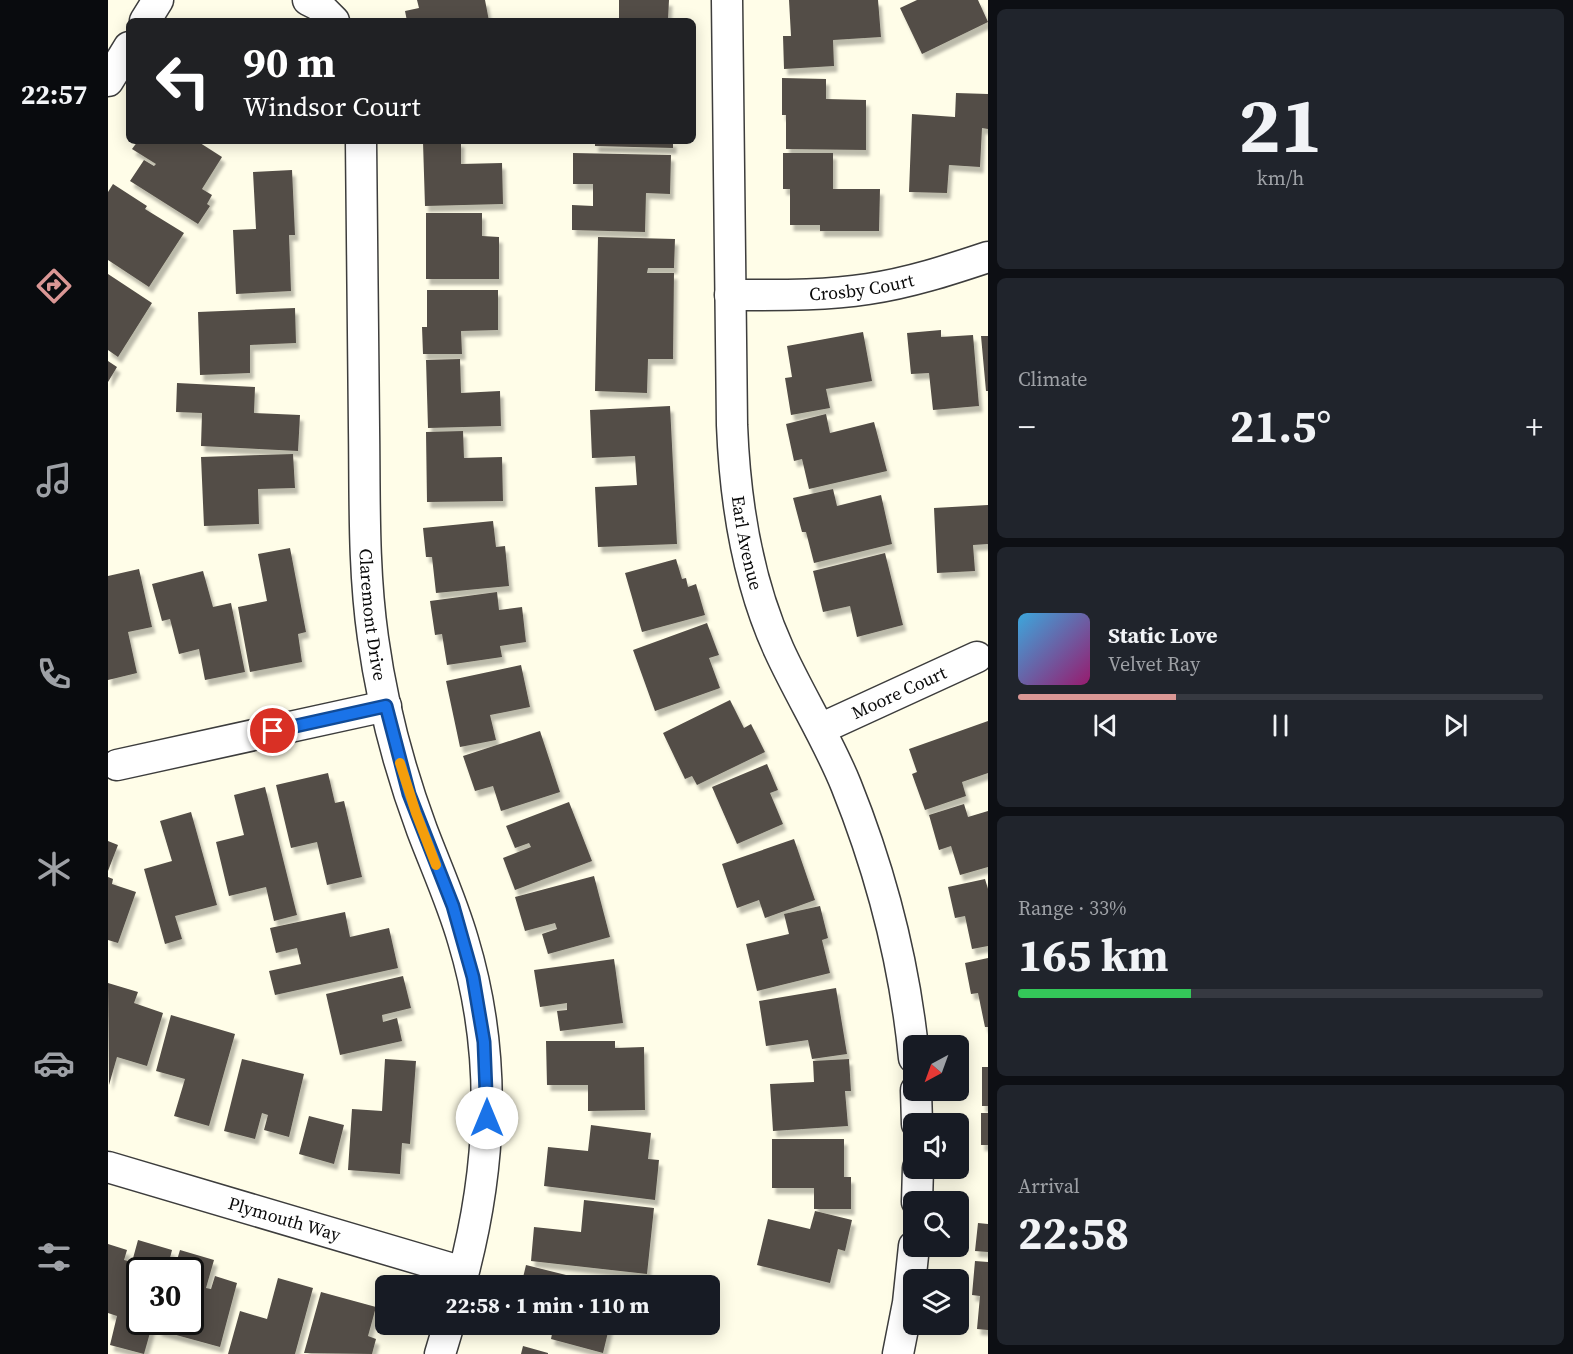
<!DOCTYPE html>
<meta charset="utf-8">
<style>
:root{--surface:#171b24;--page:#20242c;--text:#f1f3f6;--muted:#9ea1a6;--line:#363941;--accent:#da9795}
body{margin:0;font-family:"Source Serif 4",serif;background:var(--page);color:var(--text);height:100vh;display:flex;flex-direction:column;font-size:22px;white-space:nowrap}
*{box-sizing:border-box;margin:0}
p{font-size:20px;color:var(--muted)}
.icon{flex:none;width:33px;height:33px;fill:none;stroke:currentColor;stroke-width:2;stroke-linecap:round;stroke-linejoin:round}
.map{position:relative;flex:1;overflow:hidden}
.panel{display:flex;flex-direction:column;gap:9px;padding:9px;background:#0d0f14;width:585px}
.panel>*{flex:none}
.banner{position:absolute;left:18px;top:18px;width:570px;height:126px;border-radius:9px;box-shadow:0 3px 15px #0003;background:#202124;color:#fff;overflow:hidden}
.needle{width:39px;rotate:221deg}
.buttons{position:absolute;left:795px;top:1035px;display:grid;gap:12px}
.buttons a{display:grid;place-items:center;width:66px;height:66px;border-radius:9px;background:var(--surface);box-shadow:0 3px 15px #0003;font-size:30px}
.speed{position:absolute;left:18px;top:1257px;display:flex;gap:12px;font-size:30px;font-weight:700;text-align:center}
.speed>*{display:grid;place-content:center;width:78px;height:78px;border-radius:50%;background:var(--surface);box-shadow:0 3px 15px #0003;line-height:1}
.speed .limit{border:3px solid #111;border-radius:9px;background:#fff;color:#111}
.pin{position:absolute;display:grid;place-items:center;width:51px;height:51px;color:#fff;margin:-26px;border:3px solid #fff;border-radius:50%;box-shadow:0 2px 6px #0007}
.me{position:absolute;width:66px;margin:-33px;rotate:0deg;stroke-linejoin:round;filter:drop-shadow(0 0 4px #0008)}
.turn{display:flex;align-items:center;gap:21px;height:126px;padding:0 18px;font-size:27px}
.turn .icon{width:78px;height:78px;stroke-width:2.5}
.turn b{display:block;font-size:42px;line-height:51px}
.big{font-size:45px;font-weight:700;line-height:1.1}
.panel .widget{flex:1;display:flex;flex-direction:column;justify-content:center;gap:9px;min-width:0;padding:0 21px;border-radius:9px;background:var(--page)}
.panel .dial{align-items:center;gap:0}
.dial b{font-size:78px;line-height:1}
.song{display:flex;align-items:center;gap:18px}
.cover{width:72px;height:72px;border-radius:9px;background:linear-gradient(135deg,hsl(200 70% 55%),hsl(320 70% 35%))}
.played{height:6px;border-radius:3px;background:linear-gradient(90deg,var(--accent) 30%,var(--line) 30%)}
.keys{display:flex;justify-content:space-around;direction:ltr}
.heat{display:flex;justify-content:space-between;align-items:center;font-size:33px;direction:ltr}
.charge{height:9px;border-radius:4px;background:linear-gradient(90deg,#34c759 33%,var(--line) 0)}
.trip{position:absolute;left:267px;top:1275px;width:345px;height:60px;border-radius:9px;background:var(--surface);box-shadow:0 3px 15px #0003;font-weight:700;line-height:60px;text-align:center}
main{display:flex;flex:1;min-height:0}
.tabs{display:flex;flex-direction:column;width:108px;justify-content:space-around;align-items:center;background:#090b0e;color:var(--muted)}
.tabs .icon{width:42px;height:42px}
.tabs .on{color:var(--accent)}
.tabs b{font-size:27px;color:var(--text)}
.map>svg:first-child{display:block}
.building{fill:#534d46;filter:url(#shadow)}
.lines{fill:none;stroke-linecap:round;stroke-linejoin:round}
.minor-casing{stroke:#3d3d3d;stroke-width:33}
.minor{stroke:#fff;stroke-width:30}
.route-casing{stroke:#114b97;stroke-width:15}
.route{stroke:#1a73e8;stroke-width:10}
.slow{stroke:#f59e0b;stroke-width:10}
.labels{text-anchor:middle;stroke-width:6;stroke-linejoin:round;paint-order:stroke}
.street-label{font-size:18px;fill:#0a0a0a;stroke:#fff}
</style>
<main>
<nav class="tabs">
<b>22:57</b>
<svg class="icon on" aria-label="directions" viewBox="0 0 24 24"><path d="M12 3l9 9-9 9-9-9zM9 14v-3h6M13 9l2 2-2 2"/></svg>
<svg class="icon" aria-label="music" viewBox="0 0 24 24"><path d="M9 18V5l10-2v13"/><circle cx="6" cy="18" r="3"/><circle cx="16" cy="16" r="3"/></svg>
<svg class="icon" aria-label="phone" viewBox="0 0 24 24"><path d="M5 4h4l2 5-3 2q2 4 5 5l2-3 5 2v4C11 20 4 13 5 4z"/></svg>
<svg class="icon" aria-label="climate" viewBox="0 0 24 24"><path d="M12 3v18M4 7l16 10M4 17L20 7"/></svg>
<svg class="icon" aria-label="car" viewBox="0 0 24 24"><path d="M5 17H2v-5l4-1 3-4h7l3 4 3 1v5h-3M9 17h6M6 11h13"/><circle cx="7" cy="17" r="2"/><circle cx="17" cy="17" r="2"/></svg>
<svg class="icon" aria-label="filters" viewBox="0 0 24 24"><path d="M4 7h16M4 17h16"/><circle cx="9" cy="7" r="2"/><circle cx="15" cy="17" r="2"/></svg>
</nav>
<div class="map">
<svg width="880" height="1354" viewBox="0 0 880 1354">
<defs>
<filter id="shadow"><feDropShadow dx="3.5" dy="6" stdDeviation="1.5" flood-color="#0004"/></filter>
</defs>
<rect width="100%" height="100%" fill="#fffde8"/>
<path class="building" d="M309 0H377L381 21H299L297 11 311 8Z
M511 0H561L560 19 555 18V21H511Z
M681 0H770L773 37 725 40 726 66 676 69 675 36H683Z
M809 0H870L880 22 814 54 792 8Z
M674 78 718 79V99L758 100V150L678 149V115H674Z
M848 93 880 94V129L874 128 872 167 841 165 839 193 801 192 804 114 847 117Z
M30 141H89L114 157 94 189 104 195 99 204 102 206 90 224 22 181 36 160 46 166 48 164 24 149Z
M353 141V164L394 163 395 204 317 206 315 142Z
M487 141H565V148L487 146Z
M465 153 563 155 562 194 538 193 537 232 464 230V205L485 206V184H465Z
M675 153H725V189H772L771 231H712V225H682V189H675Z
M184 170 187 235H181L183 291 128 294 125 230 148 229 145 172Z
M5 184 39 206 37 209 76 233 41 287 0 260V192Z
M318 213H374V236L391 237V279H318Z
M490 237 567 239 566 268H540L539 273H566L565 359H540L539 393 487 391Z
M0 274 44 303 10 357 0 350Z
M319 290H390V330L353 331 354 354H315L314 327H319Z
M187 308 188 343 142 345V373L92 375 90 312Z
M833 330V337L865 335 871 406 825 410 821 373 803 374 799 333Z
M755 332 764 381 718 389 722 408 683 415 677 378 684 377 679 346Z
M873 336H880V391H878Z
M352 359 353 393 392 391 393 426 320 428 318 360Z
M0 361 9 367 0 382Z
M69 383 147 387 146 413 192 415 190 451 93 446 94 413 68 412Z
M562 406 569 544 490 547 487 487 529 485 527 456 484 458 482 410Z
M718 414 722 433 766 422 779 471 701 489 694 459 686 461 678 424Z
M355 431 356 458 394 457 395 501 319 502 318 432Z
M185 454 187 488 150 489 151 524 96 526 93 457Z
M725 489 729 506 773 495 784 544 706 563 698 532H694L685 498Z
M880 505V544L865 545 867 571 829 573 826 508Z
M385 521 388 547 397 546 401 586 328 593 324 557H318L315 528Z
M182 548 198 632 190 634 194 662 142 672 130 607 159 601 150 554Z
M777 553 795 625 749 637 742 606 715 612 705 571Z
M568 559 574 579 578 578 580 587 588 584 597 615 534 632 517 573Z
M31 569 44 627 20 632 29 673 0 680V576Z
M95 571 105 607 123 603 137 672 97 680 91 649 71 654 62 619 54 621 44 584Z
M389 592 391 610 414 607 418 642 392 646 394 657 339 665 334 634 327 635 322 601Z
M599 623 611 655 601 658 612 688 547 711 525 650Z
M413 665 422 707 382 715 388 740 352 747 338 681Z
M622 700 636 728 643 724 657 752 589 785 584 776 577 779 555 733Z
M880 721V773L854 782 858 796 817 810 804 774 809 772 801 749Z
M432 731 452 792 393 811 385 786 367 791 355 756Z
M659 764 670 790 662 793 675 824 629 844 604 787Z
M220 773 227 803 236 801 254 877 219 885 209 842 183 848 168 785Z
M157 787 189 915 166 921 158 887 121 896 108 842 136 835 126 795Z
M461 802 484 861 407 890 395 858 423 847 421 843 407 848 398 826Z
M856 804 860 817 880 811V867L852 875 843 846 831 850 821 815Z
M83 812 109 905 67 916 74 939 57 944 36 869 64 861 52 821Z
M686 839 707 900 657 918 651 900 629 908 614 864Z
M0 841 10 845 0 871Z
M486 876 502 937 440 954 434 934 449 929 447 923 417 931 407 897Z
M0 877 5 879 4 884 28 892 10 943 0 940Z
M877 879 880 889V946L864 949 857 916 847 918 840 887Z
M712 906 720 938 714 940 722 973 649 991 638 944 681 934 676 914Z
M237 912 242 937 281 928 290 968 167 995 161 971 193 964 189 948 168 953 162 928Z
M880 958V1027H877L870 993 863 994 857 963Z
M506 959 515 1023 452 1031 449 1011 459 1010V1003L432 1007 426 970Z
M295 976 303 1008 274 1015 275 1022 289 1018 294 1041 232 1055 218 994Z
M0 983 30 992 26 1003 55 1013 39 1066 9 1057 1 1085Z
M728 988 739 1054 704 1059 700 1040 658 1046 651 1001Z
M63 1015 127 1034 101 1126 66 1116 77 1079 48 1071Z
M438 1041H507V1048L536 1047 537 1110 480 1111V1085H439Z
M134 1059 196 1074 181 1137 156 1130 160 1115 154 1113 147 1139 116 1131Z
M277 1059 308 1061 302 1144 294 1143 292 1174 240 1170 244 1109 274 1111Z
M741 1059 743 1091H737L740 1126 665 1131 662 1084 706 1082 705 1061Z
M874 1067H880V1106H874Z
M873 1113H880V1145H873Z
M201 1116 236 1125 226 1164 191 1154Z
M483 1125 543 1133 540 1159 551 1160 547 1200 436 1186 440 1147 480 1151Z
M664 1139H736V1177H743V1209H706V1188H664Z
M476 1200 546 1208 539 1274 423 1261 426 1227 473 1232Z
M707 1211 744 1220 737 1251 730 1249 722 1283 649 1265 660 1219 702 1229Z
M870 1223 880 1224V1252L867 1251Z
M30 1240 64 1250 59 1270H32V1322H45L36 1354 2 1345 9 1316 0 1313V1244L19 1250 16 1260 24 1262Z
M72 1250 106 1260 98 1288 103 1289 107 1276 129 1283 112 1347 50 1330 52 1322H82V1270H66Z
M867 1261 880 1262V1330L869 1329 872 1296 864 1295Z
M418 1265 498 1285V1286H413Z
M170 1278 205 1288 187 1354H120L132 1311 159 1319Z
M213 1292 268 1307 260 1336 268 1339 264 1354 196 1353Z
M446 1324H502L495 1353 443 1339Z
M415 1346 440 1353V1354H413Z"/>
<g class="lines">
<defs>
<g id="minor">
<path d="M200 0 210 5 226 21"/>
<path id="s1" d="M619 0 624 425C627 502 639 580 671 650 692 696 719 738 738 785 773 872 797 965 806 1058"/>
<path d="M37 21 50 0"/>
<path d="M0 81 21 47"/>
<path id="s2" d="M253 141C254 237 255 332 256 428 257 498 255 568 265 638 274 703 291 768 314 830 328 867 344 902 355 940 390 1056 384 1170 352 1286"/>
<path id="s3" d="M622 295C668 295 715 296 760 289 801 283 841 270 880 257"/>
<path id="s4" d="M712 729 869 657"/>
<path d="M9 765 278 706"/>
<path d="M808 1090 809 1124"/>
<path id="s5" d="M0 1167 355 1272"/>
<path d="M809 1202 810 1168"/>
<path d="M332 1354 341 1324"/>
<path d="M790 1354 800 1303 806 1246"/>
</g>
</defs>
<use href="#minor" class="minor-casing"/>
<use href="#minor" class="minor"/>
</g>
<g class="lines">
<defs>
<path id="route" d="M165 731 278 706 301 794 345 906 365 977 376 1042 379 1118"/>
</defs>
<use href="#route" class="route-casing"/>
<use href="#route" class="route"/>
<path class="slow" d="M292 763 308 813 328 865"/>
</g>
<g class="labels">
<g class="street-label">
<text dy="6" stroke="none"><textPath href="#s3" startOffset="132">Crosby Court</textPath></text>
<text dy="6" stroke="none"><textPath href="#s1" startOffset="544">Earl Avenue</textPath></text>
<text dy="6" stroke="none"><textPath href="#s2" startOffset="474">Claremont Drive</textPath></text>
<text dy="6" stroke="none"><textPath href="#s4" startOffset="87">Moore Court</textPath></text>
<text dy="6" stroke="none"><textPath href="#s5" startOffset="184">Plymouth Way</textPath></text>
</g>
</g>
</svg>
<div class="buttons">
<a><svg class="needle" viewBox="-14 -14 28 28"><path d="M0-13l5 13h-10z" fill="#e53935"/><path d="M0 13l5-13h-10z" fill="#9ea1a6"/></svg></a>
<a><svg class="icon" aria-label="sound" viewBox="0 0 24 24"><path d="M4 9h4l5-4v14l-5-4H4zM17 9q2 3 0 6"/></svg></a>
<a><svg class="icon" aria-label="search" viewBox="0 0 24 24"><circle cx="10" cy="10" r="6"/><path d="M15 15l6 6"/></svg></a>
<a><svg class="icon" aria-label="layers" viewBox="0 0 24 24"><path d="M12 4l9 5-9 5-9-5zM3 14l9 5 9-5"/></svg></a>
</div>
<div class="speed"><div class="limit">30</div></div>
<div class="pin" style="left:165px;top:731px;background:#d93025"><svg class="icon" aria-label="arrive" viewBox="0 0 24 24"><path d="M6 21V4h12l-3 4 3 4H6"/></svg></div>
<svg class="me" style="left:379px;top:1118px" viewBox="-20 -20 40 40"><circle r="19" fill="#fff"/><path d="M0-13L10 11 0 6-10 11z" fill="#1a73e8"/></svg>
<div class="trip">22:58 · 1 min · 110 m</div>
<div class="banner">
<div class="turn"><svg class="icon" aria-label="left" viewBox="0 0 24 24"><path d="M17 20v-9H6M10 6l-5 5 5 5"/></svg><div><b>90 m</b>Windsor Court</div></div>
</div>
</div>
<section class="panel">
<div class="widget dial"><b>21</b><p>km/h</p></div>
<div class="widget"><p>Climate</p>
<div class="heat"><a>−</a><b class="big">21.5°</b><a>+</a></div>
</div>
<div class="widget">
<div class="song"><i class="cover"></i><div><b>Static Love</b><p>Velvet Ray</p></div></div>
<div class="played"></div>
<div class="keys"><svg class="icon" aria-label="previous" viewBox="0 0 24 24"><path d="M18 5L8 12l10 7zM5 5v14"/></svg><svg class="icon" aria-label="pause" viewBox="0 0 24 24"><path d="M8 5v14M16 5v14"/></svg><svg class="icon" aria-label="next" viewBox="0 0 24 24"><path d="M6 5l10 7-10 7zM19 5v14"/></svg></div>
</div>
<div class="widget"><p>Range · 33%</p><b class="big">165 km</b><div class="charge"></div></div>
<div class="widget"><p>Arrival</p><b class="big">22:58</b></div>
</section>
</main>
